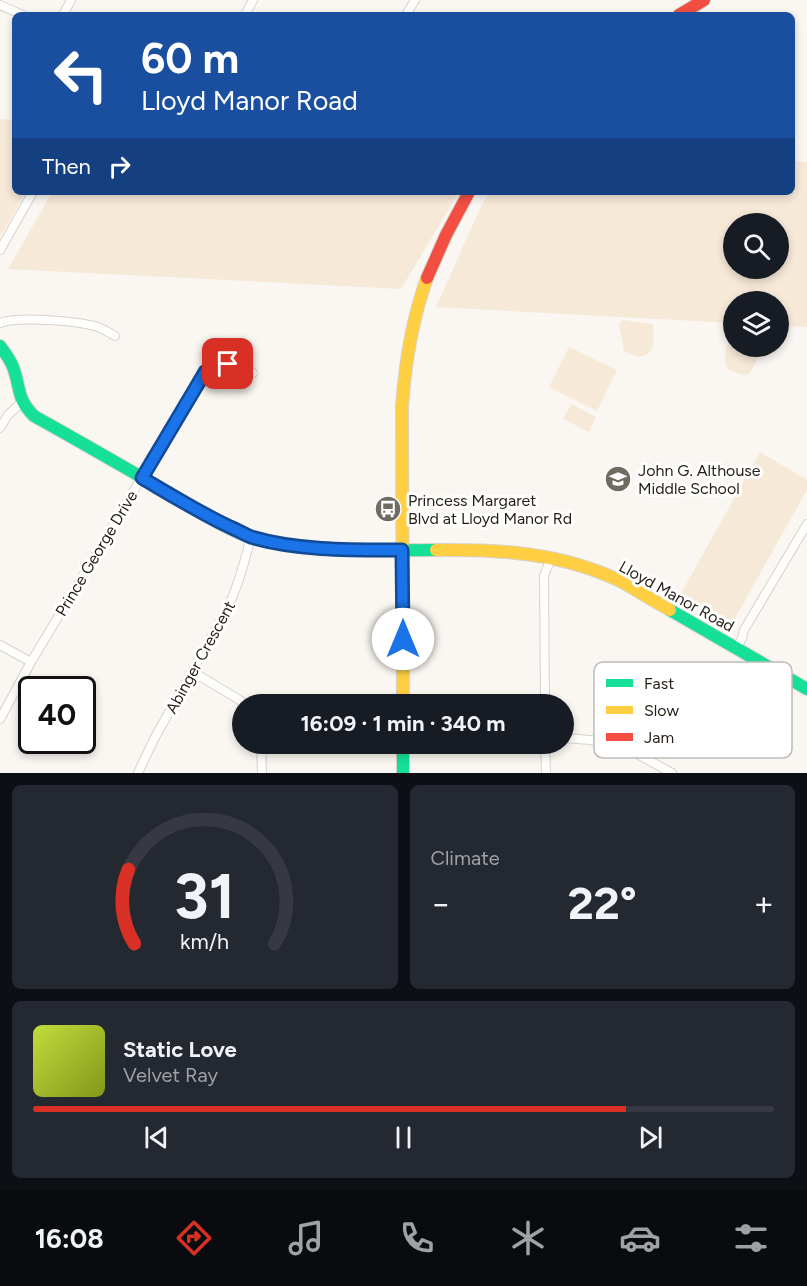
<!DOCTYPE html>
<meta charset="utf-8">
<style>
:root{--surface:#171b24;--page:#242831;--text:#f1f3f6;--muted:#9ea1a6;--line:#363941;--accent:#d93025}
body{margin:0;font-family:Figtree,sans-serif;background:var(--page);color:var(--text);height:100vh;display:flex;flex-direction:column;font-size:22px;white-space:nowrap}
*{box-sizing:border-box;margin:0}
p{font-size:20px;color:var(--muted)}
.icon{flex:none;width:33px;height:33px;fill:none;stroke:currentColor;stroke-width:2;stroke-linecap:round;stroke-linejoin:round}
.map{position:relative;height:773px;overflow:hidden}
.side{display:flex;flex-direction:column;gap:12px;padding:12px;background:#0d0f14;flex:1}
.side>*{flex:none}
.banner{position:absolute;left:12px;top:12px;width:783px;height:183px;border-radius:9px;box-shadow:0 3px 9px #0003;background:#1a4fa0;color:#fff;overflow:hidden}
.controls{position:absolute;left:723px;top:213px;display:grid;gap:12px}
.controls a{display:grid;place-items:center;width:66px;height:66px;border-radius:50%;background:var(--surface);box-shadow:0 3px 9px #0003;font-size:30px}
.speed{position:absolute;left:18px;top:676px;display:flex;gap:12px;font-size:30px;font-weight:700;text-align:center}
.speed>*{display:grid;place-content:center;width:78px;height:78px;border-radius:50%;background:var(--surface);box-shadow:0 3px 9px #0003;line-height:1}
.speed .limit{border:3px solid #111;border-radius:9px;background:#fff;color:#111}
.pin{position:absolute;display:grid;place-items:center;width:51px;height:51px;color:#fff;margin:-26px;border-radius:12px;box-shadow:0 3px 9px #0006}
.me{position:absolute;width:66px;margin:-33px;rotate:0deg;stroke-linejoin:round;filter:drop-shadow(0 0 4px #0008)}
.turn{display:flex;align-items:center;gap:21px;height:126px;padding:0 30px;font-size:27px}
.turn .icon{width:78px;height:78px;stroke-width:2.5}
.turn b{display:block;font-size:42px;line-height:51px}
.then{display:flex;align-items:center;height:57px;padding:0 30px;background:#0003;gap:12px;font-size:22px}
.big{font-size:45px;font-weight:700;line-height:1.1}
.side .tile{flex:1;display:flex;flex-direction:column;justify-content:center;gap:9px;min-width:0;padding:0 21px;border-radius:9px;background:var(--page)}
.side .dial{align-items:center;gap:0}
.dial svg{height:156px;overflow:visible;fill:none;stroke:var(--line);stroke-width:7;stroke-linecap:round;text-anchor:middle}
.dial text{fill:var(--text);stroke:none}
.song{display:flex;align-items:center;gap:18px}
.cover{width:72px;height:72px;border-radius:9px;background:linear-gradient(135deg,hsl(70 70% 55%),hsl(70 70% 35%))}
.played{height:6px;border-radius:3px;background:linear-gradient(90deg,var(--accent) 80%,var(--line) 80%)}
.keys{display:flex;justify-content:space-around;direction:ltr}
.heat{display:flex;justify-content:space-between;align-items:center;font-size:33px;direction:ltr}
.side .tiles{flex:1;display:grid;gap:12px;grid-template-columns:1fr 1fr}
.tile:last-child{grid-column:span 2}
.trip{position:absolute;left:232px;top:694px;width:342px;height:60px;border-radius:30px;background:var(--surface);box-shadow:0 3px 9px #0003;font-weight:700;line-height:60px;text-align:center}
.tab-bar{display:flex;height:96px;justify-content:space-around;align-items:center;background:#090b0e;color:var(--muted)}
.tab-bar .icon{width:42px;height:42px}
.tab-bar .active{color:var(--accent)}
.tab-bar b{font-size:27px;color:var(--text)}
.map>svg:first-child{display:block}
.green{fill:#f7e9d8;fill-rule:evenodd}
.lines{fill:none;stroke-linecap:round;stroke-linejoin:round}
.street-casing{stroke:#d7d2cb;stroke-width:10}
.fast-casing{stroke:#d7d2cb;stroke-width:14}
.slow-casing{stroke:#d7d2cb;stroke-width:14}
.jam-casing{stroke:#d7d2cb;stroke-width:14}
.street{stroke:#fefefd;stroke-width:8}
.fast{stroke:#16e098;stroke-width:12}
.slow{stroke:#ffcf43;stroke-width:12}
.jam{stroke:#f24e42;stroke-width:12}
.route-casing{stroke:#114b97;stroke-width:15}
.route{stroke:#1a73e8;stroke-width:10}
.labels{text-anchor:middle;stroke-width:6;stroke-linejoin:round;paint-order:stroke}
.poi-label{font-size:16px;fill:#241e15;stroke:#fff;text-anchor:start}
.street-label{font-size:16px;fill:#241e15;stroke:#fff}
.key{fill:#fff;stroke:#bdbcb9;stroke-width:1.5}
.key-label{font-size:16px;fill:#241e15}
</style>
<div class="map">
<svg width="807" height="773" viewBox="0 0 807 773">
<rect width="100%" height="100%" fill="#faf6f1"/>
<path class="green" d="M0 119 15 120V192H26L0 237Z
M792 161 807 162V327L779 326 778 302H734L733 323 436 307 483 202 491 192H792ZM734 224H778V268H734Z
M52 192H459L401 289 8 269Z
M623 320 653 324C653 330 654 338 653 344 650 360 634 358 624 351L619 324Z
M732 335H733L734 346 766 347 763 350 750 373C743 377 735 372 728 369 721 356 727 347 732 335Z
M569 347 617 370 597 411 549 387Z
M571 404 596 417 589 432 563 419Z
M760 452 807 480V490L730 627 679 597Z"/>
<g class="lines">
<defs>
<path id="street" d="M0 5 23 15
M63 15 71 0
M245 15 253 0
M406 15 415 0
M0 250 33 192
M0 323C18 316 79 321 98 327 104 329 109 333 115 336
M0 428 8 415 22 402
M0 645 31 662
M737 648 742 638 744 630 807 524
M193 672 238 699 246 705
M545 705 544 576 551 558
M0 719 31 662 205 372 218 365 228 364 253 373
M564 738 590 740 626 748 672 773
M261 744 262 773
M545 744 546 773
M138 773 154 739 228 607C239 584 245 561 251 536"/>
<path id="fast" d="M0 346C5 353 10 359 13 367 21 388 16 398 34 416 79 441 124 467 169 493 196 509 224 529 254 538 309 554 379 550 436 550
M670 610 807 689
M403 744V773"/>
<path id="slow" d="M436 550C499 549 564 553 622 582 638 591 654 601 670 610
M403 705 402 407C405 363 412 320 427 278"/>
<path id="jam" d="M679 15 704 0
M427 278 446 235 469 192"/>
</defs>
<use href="#street" class="street-casing"/>
<use href="#fast" class="fast-casing"/>
<use href="#slow" class="slow-casing"/>
<use href="#jam" class="jam-casing"/>
<use href="#street" class="street"/>
<use href="#fast" class="fast"/>
<use href="#slow" class="slow"/>
<use href="#jam" class="jam"/>
</g>
<g class="lines">
<defs>
<path id="route" d="M228 364H218L205 372 142 478C171 495 200 513 230 527 237 530 244 534 251 537 297 551 355 550 402 550L403 639"/>
</defs>
<use href="#route" class="route-casing"/>
<use href="#route" class="route"/>
</g>
<defs>
<symbol id="school-disc" viewBox="-11 -11 22 22"><circle r="9.5" fill="#6f6a62" stroke="#fff"/><path d="M0-5L7-2L0 1L-7-2ZM-4 1L0 2.5L4 1V4Q0 6-4 4Z" fill="#fff"/></symbol>
<symbol id="bus-disc" viewBox="-11 -11 22 22"><circle r="9.5" fill="#6f6a62" stroke="#fff"/><path d="M-5-6H5V4H4V6H2V4H-2V6H-4V4H-5ZM-3.5-4V0h7V-4ZM-3.5 1.2v1.5H-2V1.2ZM2 1.2v1.5H3.5V1.2Z" fill="#fff"/></symbol>
</defs>
<g fill-rule="evenodd">
<use href="#school-disc" x="603" y="464" width="30" height="30"/>
<use href="#bus-disc" x="373" y="494" width="30" height="30"/>
</g>
<g class="labels">
<g class="poi-label">
<text x="638" y="476">John G. Althouse<tspan x="638" dy="18">Middle School</tspan></text>
<text x="408" y="506">Princess Margaret<tspan x="408" dy="18">Blvd at Lloyd Manor Rd</tspan></text>
</g>
<g class="street-label">
<text transform="translate(96 553) rotate(-59)" y="6">Prince George Drive</text>
<text transform="translate(677 596) rotate(29)" y="6">Lloyd Manor Road</text>
<text transform="translate(200 657) rotate(-61)" y="6">Abinger Crescent</text>
</g>
</g>
<rect x="594" y="662" width="198" height="96" rx="9" class="key"/>
<rect x="606" y="679" width="27" height="8" fill="#16e098"/>
<rect x="606" y="706" width="27" height="8" fill="#ffcf43"/>
<rect x="606" y="733" width="27" height="8" fill="#f24e42"/>
<g class="key-label">
<text x="644" y="689">Fast</text>
<text x="644" y="716">Slow</text>
<text x="644" y="743">Jam</text>
</g>
</svg>
<div class="controls">
<a><svg class="icon" aria-label="search" viewBox="0 0 24 24"><circle cx="10" cy="10" r="6"/><path d="M15 15l6 6"/></svg></a>
<a><svg class="icon" aria-label="layers" viewBox="0 0 24 24"><path d="M12 4l9 5-9 5-9-5zM3 14l9 5 9-5"/></svg></a>
</div>
<div class="speed"><div class="limit">40</div></div>
<div class="pin" style="left:228px;top:364px;background:#d93025"><svg class="icon" aria-label="arrive" viewBox="0 0 24 24"><path d="M6 21V4h12l-3 4 3 4H6"/></svg></div>
<svg class="me" style="left:403px;top:639px" viewBox="-20 -20 40 40"><circle r="19" fill="#fff"/><path d="M0-13L10 11 0 6-10 11z" fill="#1a73e8"/></svg>
<div class="trip">16:09 · 1 min · 340 m</div>
<div class="banner">
<div class="turn"><svg class="icon" aria-label="left" viewBox="0 0 24 24"><path d="M17 20v-9H6M10 6l-5 5 5 5"/></svg><div><b>60 m</b>Lloyd Manor Road</div></div>
<div class="then">Then<svg class="icon" aria-label="right" viewBox="0 0 24 24"><path d="M7 20v-9h11M14 6l5 5-5 5"/></svg></div>
</div>
</div>
<section class="side">
<div class="tiles">
<div class="tile dial"><svg viewBox="0 0 100 80">
<path d="M14 69A42 42 0 1 1 86 69"/>
<path d="M14 69A42 42 0 0 1 11 31" stroke="#d93025"/>
<text x="50" y="56" font-size="32" font-weight="700">31</text>
<text x="50" y="72" font-size="11">km/h</text>
</svg></div>
<div class="tile"><p>Climate</p>
<div class="heat"><a>−</a><b class="big">22°</b><a>+</a></div>
</div>
<div class="tile">
<div class="song"><i class="cover"></i><div><b>Static Love</b><p>Velvet Ray</p></div></div>
<div class="played"></div>
<div class="keys"><svg class="icon" aria-label="previous" viewBox="0 0 24 24"><path d="M18 5L8 12l10 7zM5 5v14"/></svg><svg class="icon" aria-label="pause" viewBox="0 0 24 24"><path d="M8 5v14M16 5v14"/></svg><svg class="icon" aria-label="next" viewBox="0 0 24 24"><path d="M6 5l10 7-10 7zM19 5v14"/></svg></div>
</div>
</div>
</section>
<nav class="tab-bar">
<b>16:08</b>
<svg class="icon active" aria-label="directions" viewBox="0 0 24 24"><path d="M12 3l9 9-9 9-9-9zM9 14v-3h6M13 9l2 2-2 2"/></svg>
<svg class="icon" aria-label="music" viewBox="0 0 24 24"><path d="M9 18V5l10-2v13"/><circle cx="6" cy="18" r="3"/><circle cx="16" cy="16" r="3"/></svg>
<svg class="icon" aria-label="phone" viewBox="0 0 24 24"><path d="M5 4h4l2 5-3 2q2 4 5 5l2-3 5 2v4C11 20 4 13 5 4z"/></svg>
<svg class="icon" aria-label="climate" viewBox="0 0 24 24"><path d="M12 3v18M4 7l16 10M4 17L20 7"/></svg>
<svg class="icon" aria-label="car" viewBox="0 0 24 24"><path d="M5 17H2v-5l4-1 3-4h7l3 4 3 1v5h-3M9 17h6M6 11h13"/><circle cx="7" cy="17" r="2"/><circle cx="17" cy="17" r="2"/></svg>
<svg class="icon" aria-label="filters" viewBox="0 0 24 24"><path d="M4 7h16M4 17h16"/><circle cx="9" cy="7" r="2"/><circle cx="15" cy="17" r="2"/></svg>
</nav>
